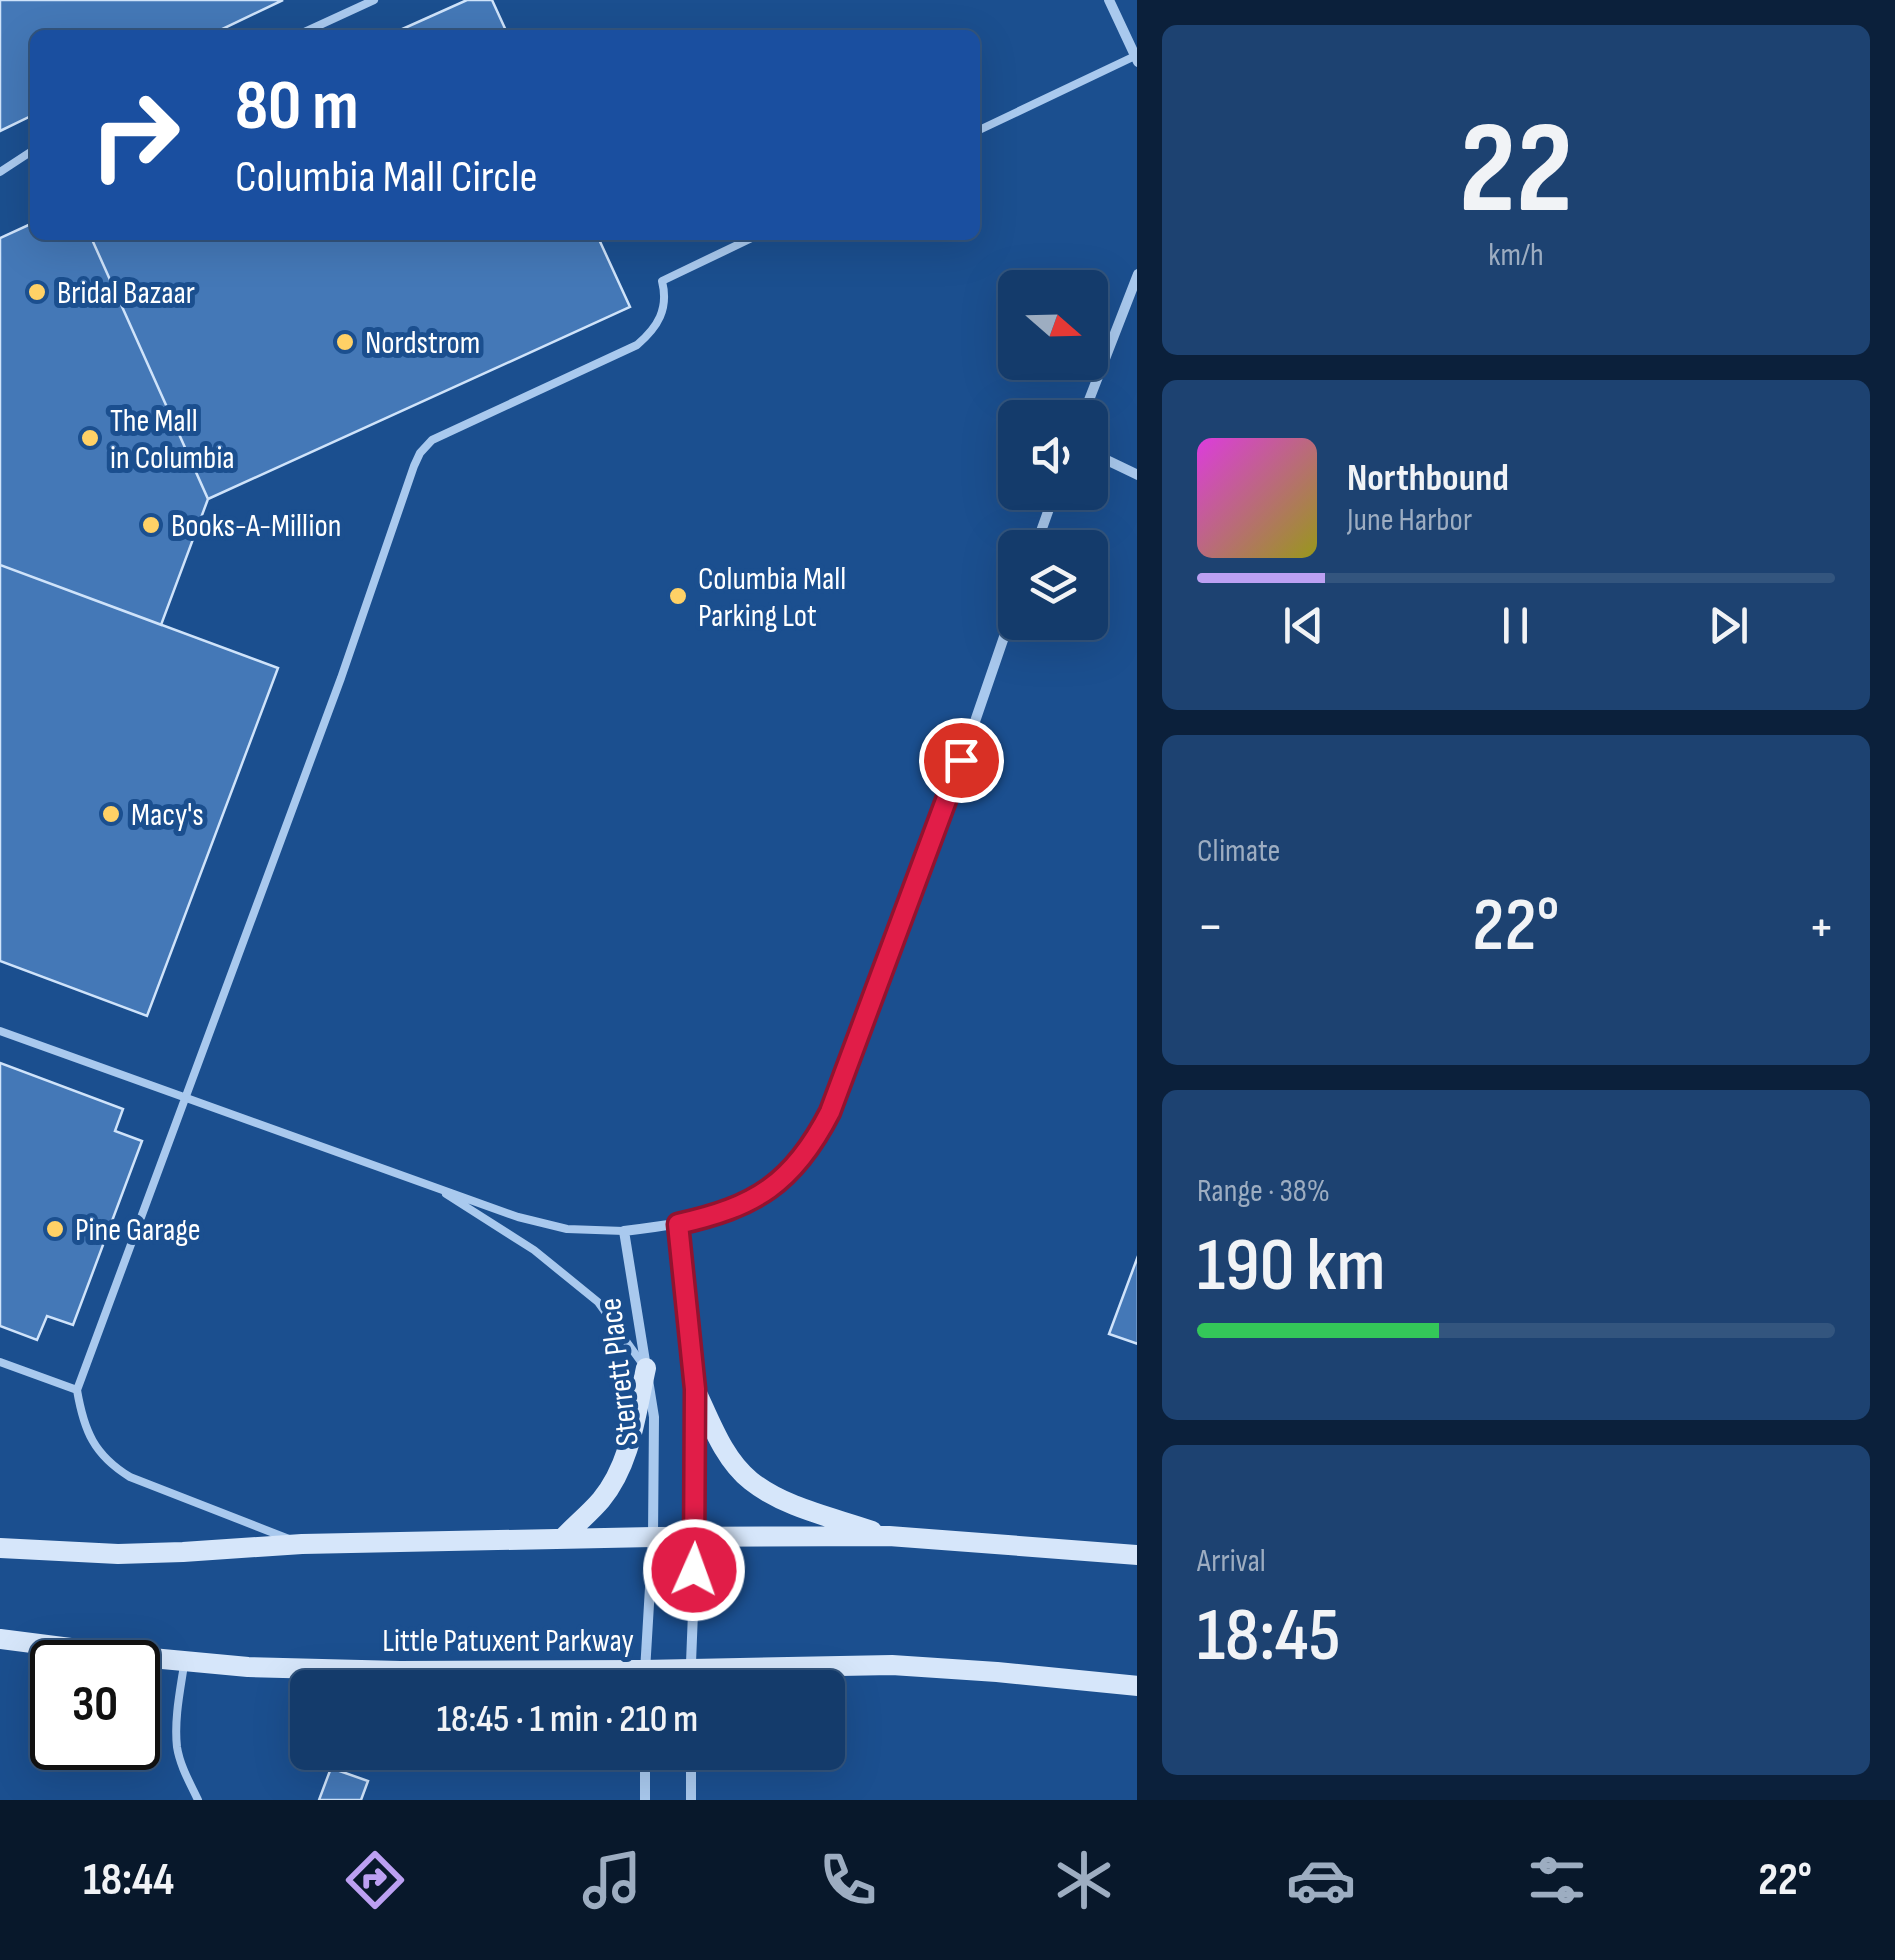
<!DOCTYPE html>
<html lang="en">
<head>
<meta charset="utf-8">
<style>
  :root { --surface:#143b6b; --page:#1d4271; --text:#f1f3f6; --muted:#9dadc1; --line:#33557e; --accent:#bca0f2 }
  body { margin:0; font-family:"Sofia Sans Condensed",sans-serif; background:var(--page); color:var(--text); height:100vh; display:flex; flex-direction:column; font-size:38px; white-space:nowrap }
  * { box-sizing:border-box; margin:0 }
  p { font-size:32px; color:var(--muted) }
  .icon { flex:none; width:55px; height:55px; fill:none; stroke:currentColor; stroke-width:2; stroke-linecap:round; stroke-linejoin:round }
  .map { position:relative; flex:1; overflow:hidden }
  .side { display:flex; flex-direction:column; gap:25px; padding:25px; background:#0b203b; width:758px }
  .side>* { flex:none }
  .guide { position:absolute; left:30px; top:30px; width:950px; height:210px; border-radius:15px; box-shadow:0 10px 40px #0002,0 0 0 2px var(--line); background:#1a4fa0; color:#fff; overflow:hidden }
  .needle { width:65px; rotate:110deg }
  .buttons { position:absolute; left:998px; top:270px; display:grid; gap:20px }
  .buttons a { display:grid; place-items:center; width:110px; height:110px; border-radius:15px; background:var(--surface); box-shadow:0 10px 40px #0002,0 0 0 2px var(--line); font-size:50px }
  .speed { position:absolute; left:30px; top:1640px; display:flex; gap:20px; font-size:50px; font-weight:700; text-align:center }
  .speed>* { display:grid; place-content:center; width:130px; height:130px; border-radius:50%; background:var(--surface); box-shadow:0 10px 40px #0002,0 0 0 2px var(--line); line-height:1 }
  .speed .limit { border:5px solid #111; border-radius:15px; background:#fff; color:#111 }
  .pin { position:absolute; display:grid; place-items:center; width:85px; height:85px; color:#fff; margin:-42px; border:5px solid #fff; border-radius:50%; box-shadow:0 2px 10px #0007 }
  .me { position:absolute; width:110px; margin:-55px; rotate:2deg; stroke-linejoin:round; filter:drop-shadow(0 0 8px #0008) }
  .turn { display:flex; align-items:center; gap:35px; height:210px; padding:0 40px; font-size:45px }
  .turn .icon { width:130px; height:130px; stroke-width:2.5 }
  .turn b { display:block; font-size:70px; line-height:85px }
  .big { font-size:75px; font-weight:600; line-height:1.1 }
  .side .tile { flex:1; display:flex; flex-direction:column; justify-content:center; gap:15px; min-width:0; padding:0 35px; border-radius:15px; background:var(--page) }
  .side .dial { align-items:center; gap:0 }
  .dial b { font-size:130px; line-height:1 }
  .song { display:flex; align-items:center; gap:30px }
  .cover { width:120px; height:120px; border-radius:15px; background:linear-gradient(135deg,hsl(300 70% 55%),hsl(60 70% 35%)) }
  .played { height:10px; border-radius:5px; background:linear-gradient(90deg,var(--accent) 20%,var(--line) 20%) }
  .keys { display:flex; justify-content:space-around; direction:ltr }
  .heat { display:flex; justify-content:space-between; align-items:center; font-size:55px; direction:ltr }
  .charge { height:15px; border-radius:8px; background:linear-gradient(90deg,#34c759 38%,var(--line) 0) }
  .trip { position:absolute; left:290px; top:1670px; width:555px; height:100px; border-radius:15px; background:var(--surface); box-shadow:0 10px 40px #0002,0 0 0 2px var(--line); font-weight:600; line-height:100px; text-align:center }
  .dock { display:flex; height:160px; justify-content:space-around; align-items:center; background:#08182b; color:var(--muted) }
  .dock .icon { width:70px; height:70px }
  .dock .active { color:var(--accent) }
  .dock b { font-size:45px; color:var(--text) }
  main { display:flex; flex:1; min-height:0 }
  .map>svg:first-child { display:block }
  .building { fill:#4478b7; stroke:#cfe3fa; stroke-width:2.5 }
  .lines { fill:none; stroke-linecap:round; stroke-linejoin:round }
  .service { stroke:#a9c9ee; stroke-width:8 }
  .minor { stroke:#a9c9ee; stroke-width:10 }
  .secondary { stroke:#d6e6fa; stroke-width:20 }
  .route-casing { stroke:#92132f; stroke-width:25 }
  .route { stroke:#e11d48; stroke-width:18 }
  .poi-dot { fill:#ffd166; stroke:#1b4f8f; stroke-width:4 }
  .labels { text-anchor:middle; stroke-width:10; stroke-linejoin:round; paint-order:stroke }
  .poi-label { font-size:32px; fill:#fff; stroke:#1b4f8f; text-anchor:start }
  .street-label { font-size:32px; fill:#fff; stroke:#1b4f8f }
</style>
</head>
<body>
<main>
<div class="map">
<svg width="1138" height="1800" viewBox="0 0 1138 1800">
  <rect width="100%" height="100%" fill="#1b4f8f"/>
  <path class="building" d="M 0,0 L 283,0 L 210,35 L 35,35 L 35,114 L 0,131 Z
    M 467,0 L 492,0 L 508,35 L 389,35 Z
    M 35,222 L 35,235 L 90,235 L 208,499 L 161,625 L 0,565 L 0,238 Z
    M 90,235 L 597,235 L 630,307 L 208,499 Z
    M 0,565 L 278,668 L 147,1016 L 0,961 Z
    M 0,1063 L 123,1109 L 115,1131 L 142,1141 L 73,1325 L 47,1316 L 37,1340 L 0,1326 Z
    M 1138,1256 L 1138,1344 L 1109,1334 Z
    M 331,1768 L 368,1781 L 361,1800 L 319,1800 Z"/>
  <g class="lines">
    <path class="service" d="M 298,35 L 374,0
      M 975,132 L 1135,56
      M 0,172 L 35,149
      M 0,1031 L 518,1217 L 567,1229 L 624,1231
      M 446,1194 L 534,1250 L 598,1302 L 644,1366
      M 0,1362 L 77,1390 L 341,678 L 414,466 L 420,453 L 432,440 L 637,345 C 658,327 669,309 662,281 L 758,235
      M 77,1390 C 84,1431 94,1455 130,1477 L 289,1539
      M 184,1665 C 180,1691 174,1720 177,1747 C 180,1766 190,1783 198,1800"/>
    <path class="minor" d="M 1109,0 L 1138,62
      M 1082,418 L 1138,274
      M 1090,452 L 1138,475
      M 1035,548 L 1055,492
      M 678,1224 L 695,1389 L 696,1537 L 690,1688
      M 644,1688 L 653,1537 L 654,1417 L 624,1231 C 698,1222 764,1211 811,1147 C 819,1137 824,1124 830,1112 L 971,733 L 1015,605
      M 645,1752 L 645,1800
      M 691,1752 L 691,1800"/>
    <path class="secondary" d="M 695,1389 C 710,1420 723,1459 751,1481 C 785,1508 832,1517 872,1531
      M 562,1539 C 574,1526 589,1514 601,1500 C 631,1464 636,1413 646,1368
      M 0,1548 L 118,1554 L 183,1552 L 302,1544 L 653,1537 L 889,1536 L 1138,1555
      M 0,1639 L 141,1657 L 248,1667 L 400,1671 L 643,1670 L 892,1665 L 997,1672 L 1138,1686"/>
  </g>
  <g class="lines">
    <defs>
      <path id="route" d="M 694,1570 L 695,1389 L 678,1224 C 755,1207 793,1184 830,1112 L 961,760"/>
    </defs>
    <use href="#route" class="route-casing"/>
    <use href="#route" class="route"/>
  </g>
  <g class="poi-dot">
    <circle cx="37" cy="292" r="10"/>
    <circle cx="345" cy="342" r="10"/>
    <circle cx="90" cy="438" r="10"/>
    <circle cx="151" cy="525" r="10"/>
    <circle cx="678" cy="596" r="10"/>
    <circle cx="111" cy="814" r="10"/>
    <circle cx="55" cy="1229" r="10"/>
  </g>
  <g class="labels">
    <g class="poi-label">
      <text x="57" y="303">Bridal Bazaar</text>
      <text x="365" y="353">Nordstrom</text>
      <text x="110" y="431">The Mall<tspan x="110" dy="37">in Columbia</tspan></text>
      <text x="171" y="536">Books-A-Million</text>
      <text x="698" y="589">Columbia Mall<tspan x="698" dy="37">Parking Lot</tspan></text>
      <text x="131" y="825">Macy's</text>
      <text x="75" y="1240">Pine Garage</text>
    </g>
    <g class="street-label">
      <text transform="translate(618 1372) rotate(-97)" y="11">Sterrett Place</text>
      <text x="508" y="1651">Little Patuxent Parkway</text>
    </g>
  </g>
</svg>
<div class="buttons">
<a><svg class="needle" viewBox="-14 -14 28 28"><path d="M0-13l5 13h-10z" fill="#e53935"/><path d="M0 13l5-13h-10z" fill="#9dadc1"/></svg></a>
<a><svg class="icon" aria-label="sound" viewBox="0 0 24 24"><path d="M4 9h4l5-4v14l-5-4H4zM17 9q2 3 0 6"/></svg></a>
<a><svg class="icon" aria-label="layers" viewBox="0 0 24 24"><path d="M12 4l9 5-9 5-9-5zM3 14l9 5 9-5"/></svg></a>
</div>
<div class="speed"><div class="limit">30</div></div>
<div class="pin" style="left:961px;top:760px;background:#d93025"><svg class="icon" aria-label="arrive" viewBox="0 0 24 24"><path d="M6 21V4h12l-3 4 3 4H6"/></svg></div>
<svg class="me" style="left:694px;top:1570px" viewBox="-20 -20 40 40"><circle r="17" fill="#e11d48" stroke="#fff" stroke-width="3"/><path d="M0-11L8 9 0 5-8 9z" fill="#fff"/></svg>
<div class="trip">18:45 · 1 min · 210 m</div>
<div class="guide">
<div class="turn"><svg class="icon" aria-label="right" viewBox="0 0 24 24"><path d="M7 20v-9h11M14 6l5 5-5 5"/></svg><div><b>80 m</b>Columbia Mall Circle</div></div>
</div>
</div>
<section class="side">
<div class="tile dial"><b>22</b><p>km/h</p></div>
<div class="tile">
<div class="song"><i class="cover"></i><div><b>Northbound</b><p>June Harbor</p></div></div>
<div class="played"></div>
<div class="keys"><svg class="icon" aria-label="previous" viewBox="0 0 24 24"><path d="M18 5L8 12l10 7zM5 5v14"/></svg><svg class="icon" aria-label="pause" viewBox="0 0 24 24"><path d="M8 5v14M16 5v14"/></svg><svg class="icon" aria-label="next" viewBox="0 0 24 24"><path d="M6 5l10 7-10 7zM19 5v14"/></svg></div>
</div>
<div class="tile"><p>Climate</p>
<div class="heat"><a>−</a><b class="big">22°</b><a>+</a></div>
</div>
<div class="tile"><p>Range · 38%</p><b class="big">190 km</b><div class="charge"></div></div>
<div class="tile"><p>Arrival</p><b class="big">18:45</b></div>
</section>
</main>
<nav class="dock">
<b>18:44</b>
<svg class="icon active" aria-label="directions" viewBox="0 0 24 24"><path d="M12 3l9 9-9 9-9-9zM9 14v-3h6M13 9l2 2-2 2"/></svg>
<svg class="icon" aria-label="music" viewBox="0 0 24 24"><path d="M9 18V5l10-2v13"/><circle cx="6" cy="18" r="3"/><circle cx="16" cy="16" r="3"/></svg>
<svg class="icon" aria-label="phone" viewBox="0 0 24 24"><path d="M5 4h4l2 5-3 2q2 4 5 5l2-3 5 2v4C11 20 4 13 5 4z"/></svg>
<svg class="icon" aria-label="climate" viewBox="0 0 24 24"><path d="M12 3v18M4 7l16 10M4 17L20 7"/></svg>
<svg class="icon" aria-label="car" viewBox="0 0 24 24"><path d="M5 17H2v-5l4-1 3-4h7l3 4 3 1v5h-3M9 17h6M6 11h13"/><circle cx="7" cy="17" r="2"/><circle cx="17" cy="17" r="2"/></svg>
<svg class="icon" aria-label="filters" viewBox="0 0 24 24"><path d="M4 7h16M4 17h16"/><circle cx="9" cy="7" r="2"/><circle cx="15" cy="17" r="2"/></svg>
<b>22°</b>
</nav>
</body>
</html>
